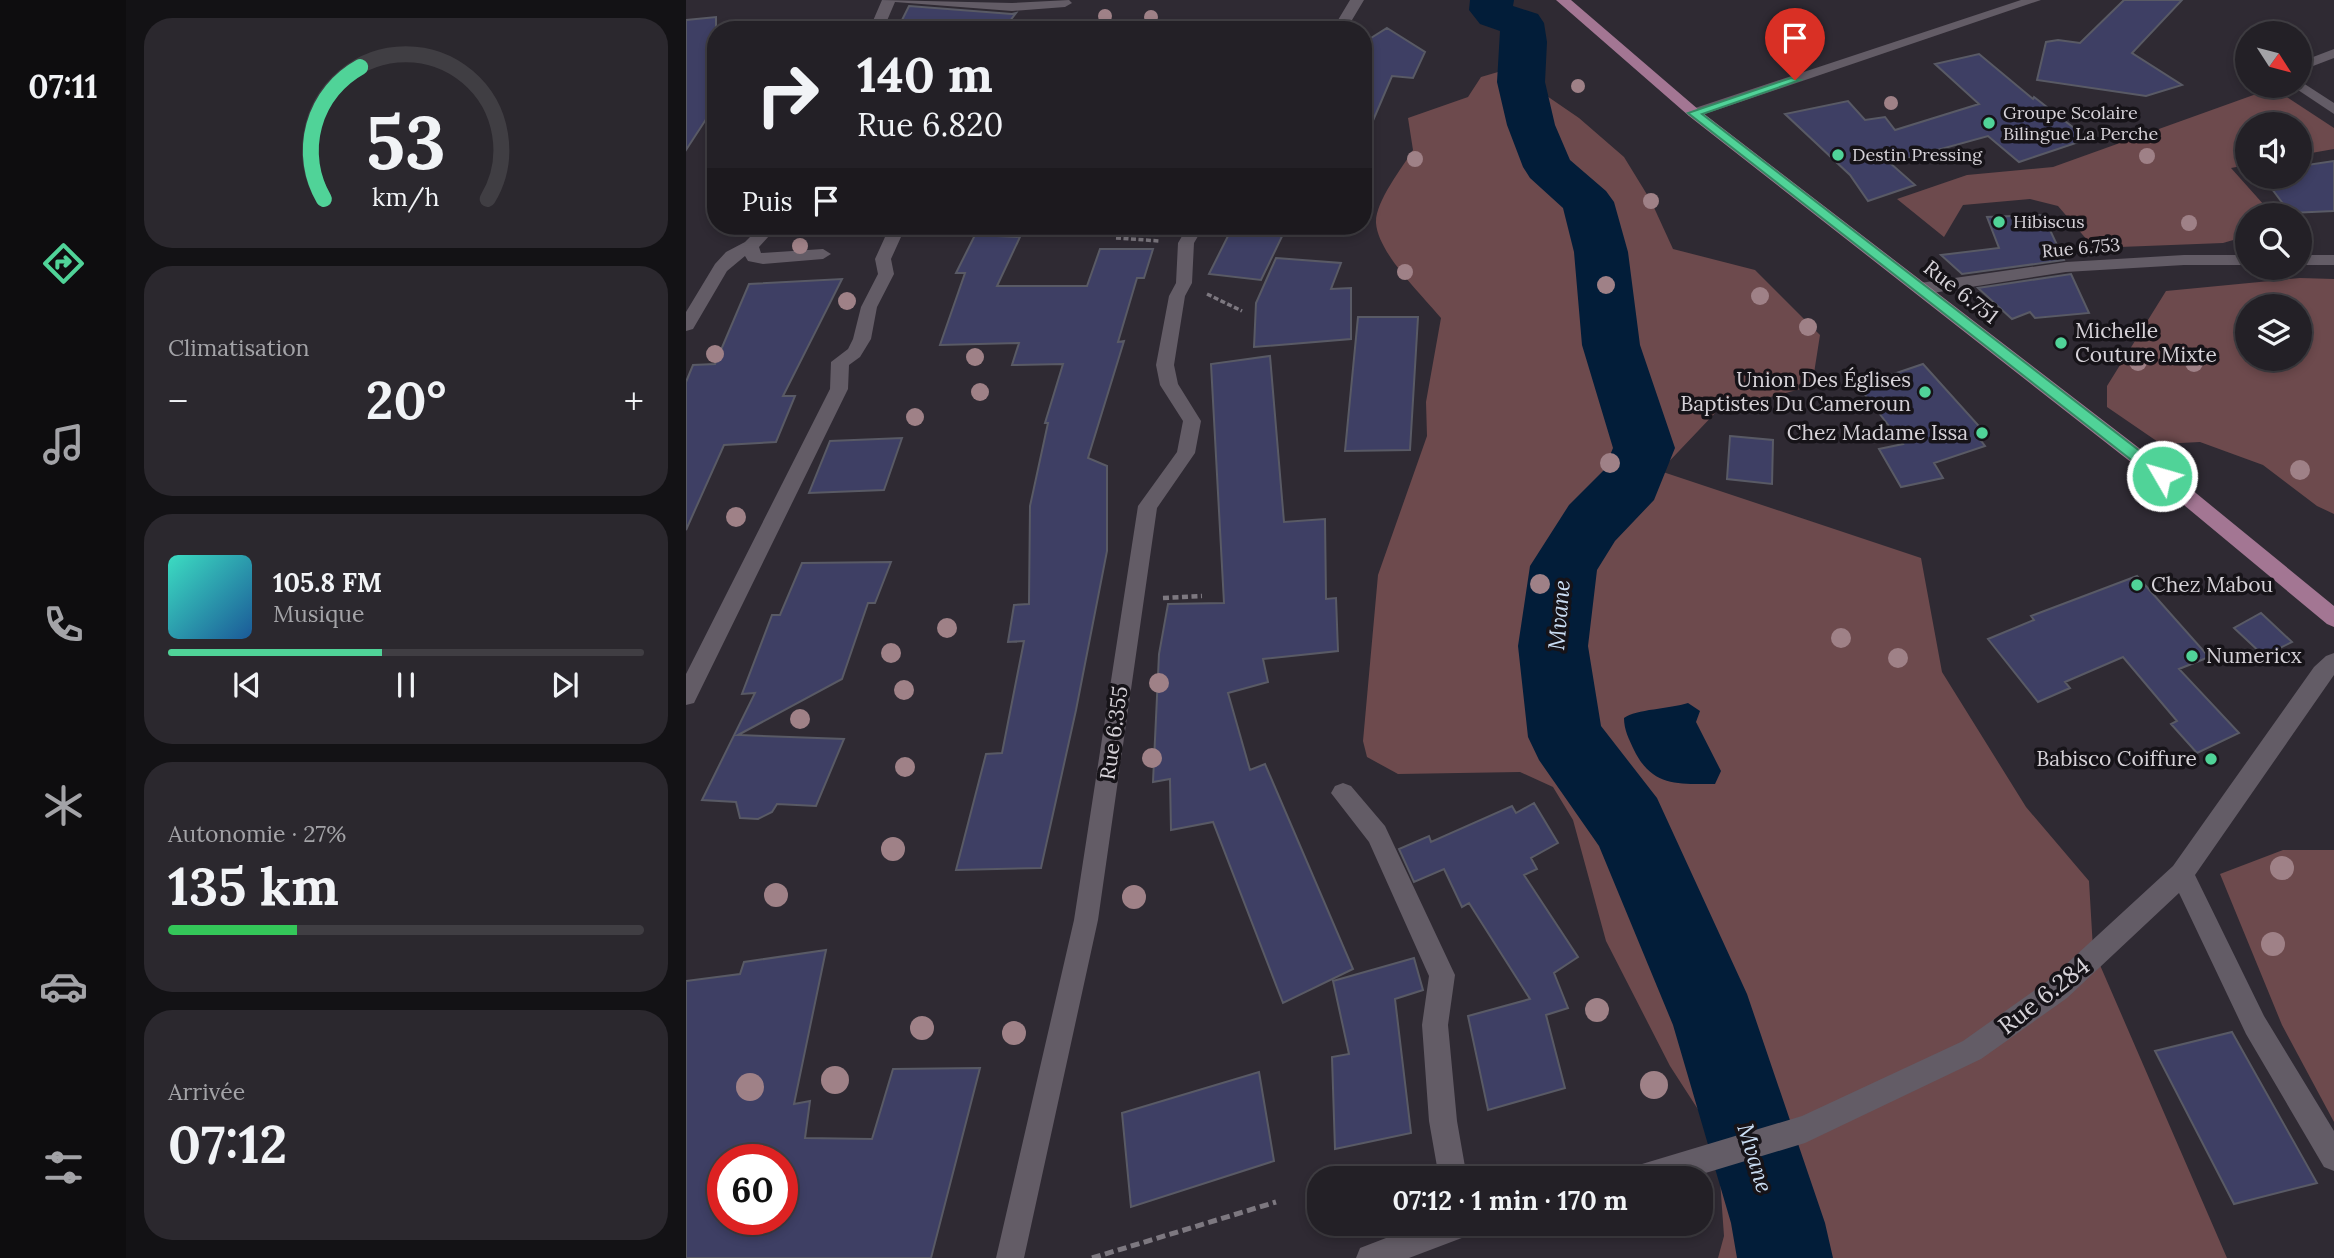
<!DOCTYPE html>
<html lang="fr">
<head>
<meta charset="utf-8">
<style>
  :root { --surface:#232026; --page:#2b282e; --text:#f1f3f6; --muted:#a3a3a7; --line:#403e43; --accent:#50d398 }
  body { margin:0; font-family:Lora,serif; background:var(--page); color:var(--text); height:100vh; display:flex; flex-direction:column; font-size:26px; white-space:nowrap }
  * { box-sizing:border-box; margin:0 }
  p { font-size:23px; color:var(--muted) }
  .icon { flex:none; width:38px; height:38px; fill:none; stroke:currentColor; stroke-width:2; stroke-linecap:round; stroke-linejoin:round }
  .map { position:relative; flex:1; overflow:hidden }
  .panel { display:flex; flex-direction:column; gap:18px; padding:18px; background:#131215; width:560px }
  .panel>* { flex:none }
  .top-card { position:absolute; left:21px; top:21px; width:665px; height:214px; border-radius:28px; box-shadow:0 4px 10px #0003,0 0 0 2px var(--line); background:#232026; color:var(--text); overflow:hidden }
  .needle { width:46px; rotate:126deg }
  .tools { position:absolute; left:1549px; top:21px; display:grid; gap:14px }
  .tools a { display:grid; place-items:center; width:77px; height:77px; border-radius:50%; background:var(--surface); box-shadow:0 4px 10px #0003,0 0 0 2px var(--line); font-size:35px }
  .speed { position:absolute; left:21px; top:1144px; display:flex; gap:14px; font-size:35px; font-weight:700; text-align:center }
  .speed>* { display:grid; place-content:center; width:91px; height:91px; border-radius:50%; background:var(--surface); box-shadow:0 4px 10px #0003,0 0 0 2px var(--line); line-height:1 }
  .speed .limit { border:10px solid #d22; background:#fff; color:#111 }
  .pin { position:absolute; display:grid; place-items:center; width:60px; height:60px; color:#fff; margin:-72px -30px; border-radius:50% 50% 50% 0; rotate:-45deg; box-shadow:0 0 7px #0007 }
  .pin .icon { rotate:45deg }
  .me { position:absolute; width:77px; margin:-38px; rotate:308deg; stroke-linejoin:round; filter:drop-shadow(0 0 5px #0008) }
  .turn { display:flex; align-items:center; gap:24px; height:147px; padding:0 35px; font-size:32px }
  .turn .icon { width:91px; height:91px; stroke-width:2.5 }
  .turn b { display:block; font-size:49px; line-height:60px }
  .then { display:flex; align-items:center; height:66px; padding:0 35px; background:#0003; gap:14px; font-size:26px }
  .big { font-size:52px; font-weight:700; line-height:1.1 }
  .panel .card { flex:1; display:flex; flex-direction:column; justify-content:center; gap:10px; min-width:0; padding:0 24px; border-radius:28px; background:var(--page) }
  .panel .dial { align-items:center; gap:0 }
  .dial svg { height:182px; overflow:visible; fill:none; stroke:var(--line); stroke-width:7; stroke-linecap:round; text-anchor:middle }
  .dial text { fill:var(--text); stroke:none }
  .song { display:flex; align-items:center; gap:21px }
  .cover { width:84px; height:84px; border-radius:10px; background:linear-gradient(135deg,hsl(170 70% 55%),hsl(210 70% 35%)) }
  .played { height:7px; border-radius:4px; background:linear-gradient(90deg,var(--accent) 45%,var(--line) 45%) }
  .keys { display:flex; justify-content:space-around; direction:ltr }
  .heat { display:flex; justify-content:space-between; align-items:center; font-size:38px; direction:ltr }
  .charge { height:10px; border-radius:5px; background:linear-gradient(90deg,#34c759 27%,var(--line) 0) }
  .trip { position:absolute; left:621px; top:1166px; width:406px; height:70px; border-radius:28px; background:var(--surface); box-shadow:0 4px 10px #0003,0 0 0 2px var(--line); font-weight:700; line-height:70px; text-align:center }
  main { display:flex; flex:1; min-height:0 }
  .tabs { display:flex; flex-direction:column; width:126px; justify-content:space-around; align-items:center; background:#0e0d0f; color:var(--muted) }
  .tabs .icon { width:49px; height:49px }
  .tabs .active { color:var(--accent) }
  .tabs b { font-size:32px; color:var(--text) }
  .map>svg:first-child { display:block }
  .green { fill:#6d4a4d; fill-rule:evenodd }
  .water { fill:#021d39 }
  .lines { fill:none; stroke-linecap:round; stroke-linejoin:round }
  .river { fill:#021d39; fill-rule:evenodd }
  .building { fill:#3e3f64; stroke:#595a65; stroke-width:2; fill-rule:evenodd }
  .path-far2 { stroke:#7d7880; stroke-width:3.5; stroke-dasharray:5 2.5; stroke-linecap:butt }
  .path-far1 { stroke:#7d7880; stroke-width:4.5; stroke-dasharray:6 3.5; stroke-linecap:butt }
  .path { stroke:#7d7880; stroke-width:5; stroke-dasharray:9 4.5; stroke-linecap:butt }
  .minor { fill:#635c66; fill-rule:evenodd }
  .major { fill:#a37693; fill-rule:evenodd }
  .tree { fill:#9f8187 }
  .route { fill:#50d398; stroke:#348963; stroke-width:2 }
  .poi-dot { fill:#50d398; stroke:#161318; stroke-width:2.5 }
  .labels { text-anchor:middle; stroke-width:7; stroke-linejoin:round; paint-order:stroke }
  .far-poi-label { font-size:18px; fill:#d6d2d8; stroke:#161318; text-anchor:start }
  .far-street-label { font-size:18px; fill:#d6d2d8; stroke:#161318 }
  .street-label { font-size:21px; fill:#d6d2d8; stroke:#161318 }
  .poi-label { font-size:21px; fill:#d6d2d8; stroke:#161318; text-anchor:start }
  .water-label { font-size:23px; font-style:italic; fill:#caddf3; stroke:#161318 }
  .near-street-label { font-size:24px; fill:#d6d2d8; stroke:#161318 }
</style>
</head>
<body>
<main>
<nav class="tabs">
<b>07:11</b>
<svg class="icon active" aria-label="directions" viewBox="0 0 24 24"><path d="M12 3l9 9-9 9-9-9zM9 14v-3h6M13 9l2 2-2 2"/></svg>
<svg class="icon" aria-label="music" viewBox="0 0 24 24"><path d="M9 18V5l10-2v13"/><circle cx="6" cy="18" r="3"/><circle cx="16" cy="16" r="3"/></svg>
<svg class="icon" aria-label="phone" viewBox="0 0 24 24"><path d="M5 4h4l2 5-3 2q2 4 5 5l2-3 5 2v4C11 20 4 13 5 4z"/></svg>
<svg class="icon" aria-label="climate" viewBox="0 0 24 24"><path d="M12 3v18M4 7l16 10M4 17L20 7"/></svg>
<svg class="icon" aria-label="car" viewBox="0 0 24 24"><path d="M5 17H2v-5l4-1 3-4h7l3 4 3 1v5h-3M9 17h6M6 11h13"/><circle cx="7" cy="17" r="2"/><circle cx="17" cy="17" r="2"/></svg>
<svg class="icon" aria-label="filters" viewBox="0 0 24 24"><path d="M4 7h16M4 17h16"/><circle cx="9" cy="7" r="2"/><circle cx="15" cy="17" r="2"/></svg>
</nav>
<section class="panel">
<div class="card dial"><svg viewBox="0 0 100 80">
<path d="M14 69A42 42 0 1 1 86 69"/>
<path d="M14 69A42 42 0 0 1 30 11" stroke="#50d398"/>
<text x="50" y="56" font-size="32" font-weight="700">53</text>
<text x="50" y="72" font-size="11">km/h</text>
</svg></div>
<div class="card"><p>Climatisation</p>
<div class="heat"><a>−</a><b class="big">20°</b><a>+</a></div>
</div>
<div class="card">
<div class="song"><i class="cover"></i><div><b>105.8 FM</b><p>Musique</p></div></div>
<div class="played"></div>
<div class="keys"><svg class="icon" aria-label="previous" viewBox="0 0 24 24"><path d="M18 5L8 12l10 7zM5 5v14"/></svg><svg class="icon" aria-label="pause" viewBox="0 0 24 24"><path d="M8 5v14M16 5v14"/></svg><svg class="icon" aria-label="next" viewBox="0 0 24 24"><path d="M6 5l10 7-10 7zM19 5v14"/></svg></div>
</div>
<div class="card"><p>Autonomie · 27%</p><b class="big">135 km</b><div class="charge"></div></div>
<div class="card"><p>Arrivée</p><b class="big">07:12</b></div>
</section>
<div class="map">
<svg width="1648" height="1258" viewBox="0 0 1648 1258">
  <rect width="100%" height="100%" fill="#2f2a33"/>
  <path class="green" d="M 849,61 L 847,77 L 858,94 L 893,118 L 938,157 L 965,201 L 987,249 L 1069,270 L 1134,335 L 1126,386 L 1031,411 L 974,471 L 1235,558 L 1256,672 L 1340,807 L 1403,881 L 1407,949 L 1541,1258 L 1032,1258 L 1038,1236 L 1034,1180 L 1024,1128 L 984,1066 L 920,941 L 887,820 L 867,787 L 834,772 L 712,774 L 681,757 L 677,741 L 692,575 L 741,436 L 740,402 L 755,318 C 736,295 692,253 690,223 C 689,202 716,168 727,150 L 722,118 L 782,97 L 795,77 Z
    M 1587,88 L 1648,128 L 1648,149 L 1614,155 L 1614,124 L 1561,124 L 1561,165 L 1545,168 L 1587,215 L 1561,215 L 1561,236 L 1537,243 L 1408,248 L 1372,206 L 1344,199 L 1277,205 L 1258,237 L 1211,199 L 1281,175 L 1367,167 Z
    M 1614,278 L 1648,279 L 1648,514 L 1631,506 L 1577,465 L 1514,442 L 1475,444 L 1421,407 L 1421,386 L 1480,291 ZM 1561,306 L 1614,306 L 1614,359 L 1561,359 Z
    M 1597,850 L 1648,850 L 1648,1122 L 1596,1025 L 1534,874 Z"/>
  <path class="water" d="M 1002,703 L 1014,711 L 1010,722 L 1035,771 L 1029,784 C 992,784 966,787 948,750 C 943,739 938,730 938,718 C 950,709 984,709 1002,703 Z"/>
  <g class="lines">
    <path class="river" d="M 784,0 L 828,0 L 827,6 L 852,14 L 858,23 L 861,42 L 859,82 L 869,125 L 884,160 L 920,191 L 928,202 L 942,252 L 954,345 L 989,448 L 968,500 L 929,541 L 911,570 L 902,646 L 915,726 L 971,798 L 1061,994 L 1139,1223 L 1147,1258 L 1051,1258 L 1045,1223 L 987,1025 L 913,846 L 853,760 L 842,737 L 832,646 L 844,566 L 883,505 L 918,470 L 927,448 L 896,345 L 888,252 L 877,208 L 844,178 L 837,167 L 821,125 L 811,82 L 814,31 L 794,24 L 783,10 Z"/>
  </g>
  <path class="building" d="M 1438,0 L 1496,0 L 1446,53 L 1496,85 L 1460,96 L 1351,80 L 1360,42 L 1372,40 L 1394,43 Z
    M 223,6 L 326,14 L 330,13 L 317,30 L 211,30 Z
    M 30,17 L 30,104 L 0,150 L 0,20 Z
    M 701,28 L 739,52 L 727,78 L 706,76 L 677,144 L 677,43 Z
    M 1293,54 L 1347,99 L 1348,97 L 1402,139 L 1333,162 L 1302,136 L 1204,163 L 1229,185 L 1182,201 L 1164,175 L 1099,114 L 1162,101 L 1179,120 L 1199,117 L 1209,130 L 1293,104 L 1249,64 Z
    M 1648,161 L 1648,211 L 1604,213 L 1577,177 L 1614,177 L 1614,166 Z
    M 1357,215 L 1378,260 L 1276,274 L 1255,255 L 1313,248 L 1301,217 Z
    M 547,226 L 601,226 L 575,280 L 523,274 Z
    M 289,235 L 334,237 L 311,286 L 401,286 L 414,249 L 467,249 L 458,278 L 451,278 L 432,342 L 438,341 L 402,458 L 421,466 L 421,551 L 390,710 L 355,868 L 270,870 L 300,754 L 316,753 L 338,641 L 322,642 L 328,605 L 343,604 L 344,506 L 362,423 L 359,423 L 377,364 L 326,365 L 333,343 L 254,345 L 279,273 L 270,273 Z
    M 590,258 L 655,263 L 645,289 L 665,288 L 665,339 L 568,347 L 570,303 Z
    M 1385,274 L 1403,313 L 1349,318 L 1344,312 L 1326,319 L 1292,288 Z
    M 156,279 L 97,396 L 109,396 L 90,442 L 38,445 L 0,530 L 0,382 L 7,365 L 29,364 L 63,284 Z
    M 672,317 L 732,317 L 724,450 L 659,451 Z
    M 584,356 L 598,522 L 639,519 L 640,599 L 650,598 L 652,651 L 577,659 L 582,682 L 542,693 L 564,770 L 579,764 L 667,969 L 597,1003 L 527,822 L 485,830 L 484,779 L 467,782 L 473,654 L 482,604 L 538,603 L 525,364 Z
    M 1237,364 L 1301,435 L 1293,438 L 1299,446 L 1248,463 L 1257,478 L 1215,487 L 1193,449 L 1217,444 L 1172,386 Z
    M 1044,436 L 1087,440 L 1086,484 L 1041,479 Z
    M 216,438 L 198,490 L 123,493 L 144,441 Z
    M 205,562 L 189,603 L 182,603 L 156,679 L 52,735 L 158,739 L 130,806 L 91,804 L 86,812 L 72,819 L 54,818 L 50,802 L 16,800 L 69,693 L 56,694 L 86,615 L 94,615 L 116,563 Z
    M 1451,576 L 1523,657 L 1493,669 L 1553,733 L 1511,753 L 1485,724 L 1491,721 L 1437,657 L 1379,682 L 1384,688 L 1352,702 L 1302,639 L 1348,620 L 1345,616 Z
    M 1575,613 L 1606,642 L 1578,656 L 1548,628 Z
    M 848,803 L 872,843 L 845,858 L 851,869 L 838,875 L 892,957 L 868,973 L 882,1008 L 860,1015 L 879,1088 L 802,1110 L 782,1016 L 844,999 L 783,903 L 776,907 L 758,869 L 728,882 L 713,849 L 743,836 L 745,842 L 826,806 L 830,813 Z
    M 140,950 L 108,1104 L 124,1101 L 119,1138 L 186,1139 L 207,1069 L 294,1068 L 245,1258 L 0,1258 L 0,981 L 54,974 L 58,962 ZM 37,1160 L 96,1160 L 96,1220 L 37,1220 Z
    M 728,958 L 737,990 L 709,999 L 725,1133 L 649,1149 L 646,1057 L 663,1054 L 647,981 Z
    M 1546,1032 L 1631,1183 L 1548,1204 L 1469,1051 Z
    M 573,1072 L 588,1161 L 445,1207 L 436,1113 Z"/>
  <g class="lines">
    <path class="path-far2" d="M 430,238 L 474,241
      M 521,294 L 556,311"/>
    <path class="path-far1" d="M 477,598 L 516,596"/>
    <path class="path" d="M 406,1258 L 590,1202"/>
    <path class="minor" d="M 196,0 L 326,3 L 383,0 L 386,3 L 379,7 L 326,11 L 209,2 L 197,30 L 183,30 Z
      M 664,0 L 678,0 L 660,30 L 646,30 Z
      M 1335,0 L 1355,0 L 1013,116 L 1003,116 L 1001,113 L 1003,110 Z
      M 1648,49 L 1648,58 L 1614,71 L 1614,62 Z
      M 1614,81 L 1648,103 L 1648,114 L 1609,88 L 1607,86 L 1614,86 Z
      M 75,226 L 92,226 L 73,247 L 75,253 L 137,249 L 145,254 L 137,259 L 77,264 L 62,261 L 59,256 L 41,271 L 7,329 L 0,331 L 0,312 L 29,264 L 40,252 L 59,242 Z
      M 204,226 L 220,226 L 205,259 L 208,274 L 191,307 L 185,339 L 174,357 L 163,365 L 162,389 L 8,703 L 0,705 L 0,674 L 144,389 L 145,362 L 162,349 L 167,339 L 175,307 L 192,274 L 189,259 Z
      M 502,226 L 518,226 L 508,243 L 506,283 L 499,296 L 488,365 L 492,384 L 515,421 L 509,453 L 471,508 L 412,920 L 338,1258 L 310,1258 L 388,920 L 452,506 L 491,452 L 497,421 L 474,385 L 470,365 L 483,296 L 490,283 L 492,243 Z
      M 1498,255 L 1561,255 L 1561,265 L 1498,265 L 1380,272 L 1234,295 L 1226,289 L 1234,283 L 1380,262 Z
      M 1614,255 L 1648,255 L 1648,265 L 1614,265 Z
      M 1648,653 L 1648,675 L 1509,875 L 1578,1016 L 1648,1131 L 1648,1171 L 1638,1167 L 1560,1034 L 1493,893 L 1381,998 L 1295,1059 L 1119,1143 L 1003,1178 L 942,1178 L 946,1168 L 956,1164 L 1116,1116 L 1277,1041 L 1363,980 L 1487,866 L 1628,667 L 1640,656 Z
      M 657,783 L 665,786 L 699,826 L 769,975 L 762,1025 L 771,1121 L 781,1178 L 753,1178 L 743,1121 L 736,1025 L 743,976 L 683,842 L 645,793 L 649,786 Z
      M 739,1223 L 793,1223 L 789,1233 L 723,1258 L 670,1258 L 674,1248 Z"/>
    <path class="major" d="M 870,0 L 885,0 L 1013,110 L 1483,471 L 1648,606 L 1648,627 L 1641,624 L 1469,481 L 1003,116 Z"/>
  </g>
  <g class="tree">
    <circle cx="419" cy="16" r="7"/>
    <circle cx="465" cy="17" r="7"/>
    <circle cx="892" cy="86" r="7"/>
    <circle cx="1205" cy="103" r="7"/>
    <circle cx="1461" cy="156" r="8"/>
    <circle cx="729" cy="159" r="8"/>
    <circle cx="965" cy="201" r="8"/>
    <circle cx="1503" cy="223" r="8"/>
    <circle cx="114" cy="246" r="8"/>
    <circle cx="719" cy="272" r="8"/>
    <circle cx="920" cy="285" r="9"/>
    <circle cx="1074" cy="296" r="9"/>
    <circle cx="161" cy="301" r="9"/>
    <circle cx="1122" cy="327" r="9"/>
    <circle cx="29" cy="354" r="9"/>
    <circle cx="289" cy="357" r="9"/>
    <circle cx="1452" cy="362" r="9"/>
    <circle cx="1508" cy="363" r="9"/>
    <circle cx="294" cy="392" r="9"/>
    <circle cx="229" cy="417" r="9"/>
    <circle cx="924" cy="463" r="10"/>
    <circle cx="1614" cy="470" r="10"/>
    <circle cx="50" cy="517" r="10"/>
    <circle cx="854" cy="584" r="10"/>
    <circle cx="261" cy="628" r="10"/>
    <circle cx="1155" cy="638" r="10"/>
    <circle cx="205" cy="653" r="10"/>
    <circle cx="1212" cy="658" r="10"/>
    <circle cx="473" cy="683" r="10"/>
    <circle cx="218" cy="690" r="10"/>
    <circle cx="114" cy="719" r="10"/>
    <circle cx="466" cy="758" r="10"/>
    <circle cx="219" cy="767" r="10"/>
    <circle cx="207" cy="849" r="12"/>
    <circle cx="1596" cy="868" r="12"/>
    <circle cx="90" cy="895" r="12"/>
    <circle cx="448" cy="897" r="12"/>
    <circle cx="1587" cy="944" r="12"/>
    <circle cx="911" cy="1010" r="12"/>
    <circle cx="236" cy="1028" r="12"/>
    <circle cx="328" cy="1033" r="12"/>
    <circle cx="149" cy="1080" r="14"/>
    <circle cx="968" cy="1085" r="14"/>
    <circle cx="64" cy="1087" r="14"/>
  </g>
  <path class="route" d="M 1105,78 L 1114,80 L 1016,114 L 1481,472 L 1483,476 L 1481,480 L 1471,480 L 1002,113 Z"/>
  <g class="poi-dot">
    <circle cx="1303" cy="123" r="7"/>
    <circle cx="1152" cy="155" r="7"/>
    <circle cx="1313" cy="222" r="7"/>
    <circle cx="1375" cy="343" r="7"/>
    <circle cx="1239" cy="392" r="7"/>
    <circle cx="1296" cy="433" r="7"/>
    <circle cx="1451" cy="585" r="7"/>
    <circle cx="1506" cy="656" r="7"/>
    <circle cx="1525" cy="759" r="7"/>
  </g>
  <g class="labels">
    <g class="far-poi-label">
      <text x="1317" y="119">Groupe Scolaire<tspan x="1317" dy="21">Bilingue La Perche</tspan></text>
      <text x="1166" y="161">Destin Pressing</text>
      <text x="1327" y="228">Hibiscus</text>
    </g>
    <g class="far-street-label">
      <text transform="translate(1395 248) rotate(-5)" y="6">Rue 6.753</text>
    </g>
    <g class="street-label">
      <text transform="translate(1275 292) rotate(38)" y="7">Rue 6.751</text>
      <text transform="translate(428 733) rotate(-82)" y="7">Rue 6.355</text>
    </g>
    <g class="poi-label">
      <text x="1389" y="338">Michelle<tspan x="1389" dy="24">Couture Mixte</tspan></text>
      <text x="1225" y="387" text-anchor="end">Union Des Églises<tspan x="1225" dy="24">Baptistes Du Cameroun</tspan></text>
      <text x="1282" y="440" text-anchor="end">Chez Madame Issa</text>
      <text x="1465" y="592">Chez Mabou</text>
      <text x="1520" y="663">Numericx</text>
      <text x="1511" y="766" text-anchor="end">Babisco Coiffure</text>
    </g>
    <g class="water-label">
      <text transform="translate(873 615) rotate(-85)" y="8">Mvane</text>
      <text transform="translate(1069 1158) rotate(73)" y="8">Mvane</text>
    </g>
    <g class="near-street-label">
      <text transform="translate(1358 996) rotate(-38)" y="8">Rue 6.284</text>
    </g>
  </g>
</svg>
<div class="tools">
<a><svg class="needle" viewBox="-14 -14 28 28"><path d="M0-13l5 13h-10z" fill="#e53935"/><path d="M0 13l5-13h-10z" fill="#a3a3a7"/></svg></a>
<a><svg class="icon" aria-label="sound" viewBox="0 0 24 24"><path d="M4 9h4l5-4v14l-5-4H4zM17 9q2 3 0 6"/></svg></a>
<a><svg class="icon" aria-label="search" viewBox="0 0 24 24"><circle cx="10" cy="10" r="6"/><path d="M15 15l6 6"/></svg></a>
<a><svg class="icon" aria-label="layers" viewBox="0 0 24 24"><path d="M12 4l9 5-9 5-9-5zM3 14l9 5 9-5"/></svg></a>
</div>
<div class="speed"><div class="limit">60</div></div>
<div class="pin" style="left:1109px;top:80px;background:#d93025"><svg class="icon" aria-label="arrive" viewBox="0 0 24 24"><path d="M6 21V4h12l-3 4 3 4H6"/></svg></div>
<svg class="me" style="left:1476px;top:476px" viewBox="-20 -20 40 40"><circle r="17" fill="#50d398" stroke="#fff" stroke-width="3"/><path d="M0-11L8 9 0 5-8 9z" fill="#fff"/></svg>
<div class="trip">07:12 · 1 min · 170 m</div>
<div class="top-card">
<div class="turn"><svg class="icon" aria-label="right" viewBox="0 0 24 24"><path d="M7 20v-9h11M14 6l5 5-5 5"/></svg><div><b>140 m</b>Rue 6.820</div></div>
<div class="then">Puis<svg class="icon" aria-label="arrive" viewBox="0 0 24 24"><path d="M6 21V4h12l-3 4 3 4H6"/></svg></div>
</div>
</div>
</main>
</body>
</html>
